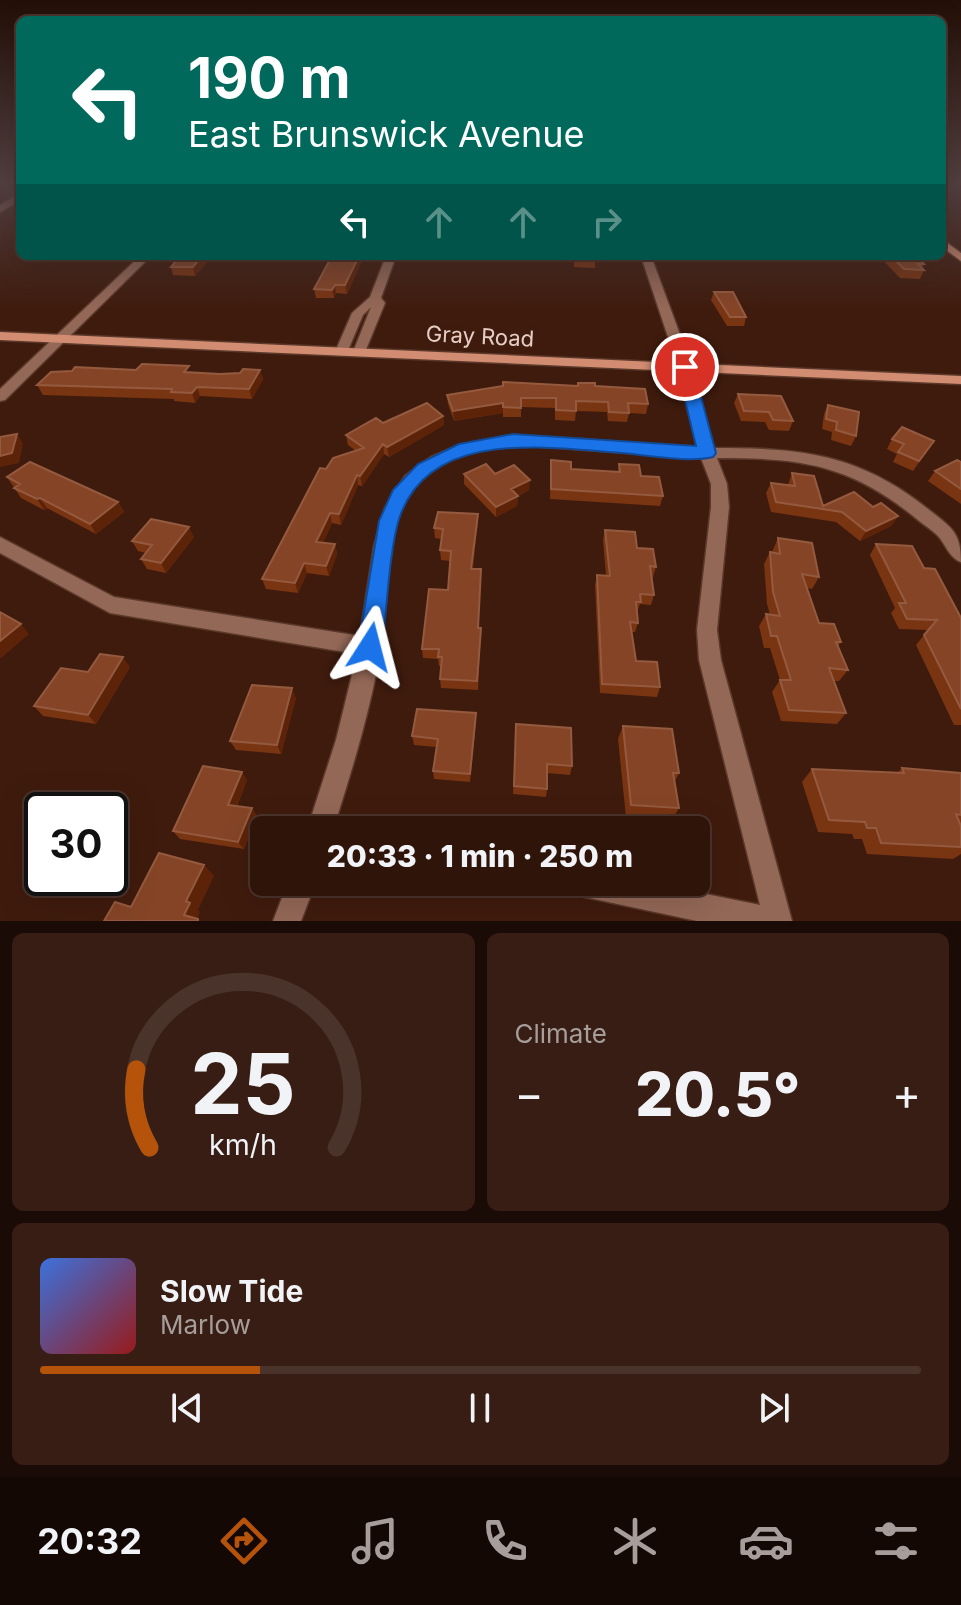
<!DOCTYPE html>
<html lang="en">
<head>
<meta charset="utf-8">
<style>
  :root { --surface:#2f140a; --page:#371d13; --text:#f1f3f6; --muted:#a79e9c; --line:#4a332b; --accent:#b45309 }
  body { margin:0; font-family:Inter,sans-serif; background:var(--page); color:var(--text); height:100vh; display:flex; flex-direction:column; font-size:30px; white-space:nowrap }
  * { box-sizing:border-box; margin:0 }
  p { font-size:26px; color:var(--muted) }
  .icon { flex:none; width:44px; height:44px; fill:none; stroke:currentColor; stroke-width:2; stroke-linecap:round; stroke-linejoin:round }
  .map { position:relative; height:921px; overflow:hidden }
  .drawer { display:flex; flex-direction:column; gap:12px; padding:12px; background:#1a0b06; flex:1 }
  .drawer>* { flex:none }
  .banner { position:absolute; left:16px; top:16px; width:930px; height:244px; border-radius:12px; box-shadow:0 8px 32px #0002,0 0 0 2px var(--line); background:#00695c; color:#fff; overflow:hidden }
  .speed { position:absolute; left:24px; top:792px; display:flex; gap:16px; font-size:40px; font-weight:700; text-align:center }
  .speed>* { display:grid; place-content:center; width:104px; height:104px; border-radius:50%; background:var(--surface); box-shadow:0 8px 32px #0002,0 0 0 2px var(--line); line-height:1 }
  .speed .limit { border:4px solid #111; border-radius:12px; background:#fff; color:#111 }
  .pin { position:absolute; display:grid; place-items:center; width:68px; height:68px; color:#fff; margin:-34px; border:4px solid #fff; border-radius:50%; box-shadow:0 2px 8px #0007 }
  .me { position:absolute; width:88px; margin:-44px; rotate:9deg; stroke-linejoin:round; filter:drop-shadow(0 0 6px #0008) }
  .turn { display:flex; align-items:center; gap:28px; height:168px; padding:0 40px; font-size:36px }
  .turn .icon { width:104px; height:104px; stroke-width:2.5 }
  .turn b { display:block; font-size:56px; line-height:68px }
  .lanes { display:flex; align-items:center; height:76px; padding:0 40px; background:#0003; justify-content:center; gap:40px; direction:ltr }
  .lanes .off { opacity:.35 }
  .big { font-size:60px; font-weight:800; line-height:1.1 }
  .drawer .widget { flex:1; display:flex; flex-direction:column; justify-content:center; gap:12px; min-width:0; padding:0 28px; border-radius:12px; background:var(--page) }
  .drawer .dial { align-items:center; gap:0 }
  .dial svg { height:208px; overflow:visible; fill:none; stroke:var(--line); stroke-width:7; stroke-linecap:round; text-anchor:middle }
  .dial text { fill:var(--text); stroke:none }
  .song { display:flex; align-items:center; gap:24px }
  .cover { width:96px; height:96px; border-radius:12px; background:linear-gradient(135deg,hsl(220 70% 55%),hsl(0 70% 35%)) }
  .played { height:8px; border-radius:4px; background:linear-gradient(90deg,var(--accent) 25%,var(--line) 25%) }
  .keys { display:flex; justify-content:space-around; direction:ltr }
  .heat { display:flex; justify-content:space-between; align-items:center; font-size:44px; direction:ltr }
  .drawer .tiles { flex:1; display:grid; gap:12px; grid-template-columns:1fr 1fr }
  .widget:last-child { grid-column:span 2 }
  .trip { position:absolute; left:250px; top:816px; width:460px; height:80px; border-radius:12px; background:var(--surface); box-shadow:0 8px 32px #0002,0 0 0 2px var(--line); font-weight:800; line-height:80px; text-align:center }
  .tabs { display:flex; height:128px; justify-content:space-around; align-items:center; background:#130804; color:var(--muted) }
  .tabs .icon { width:56px; height:56px }
  .tabs .active { color:var(--accent) }
  .tabs b { font-size:36px; color:var(--text) }
  .map>svg:first-child { display:block }
  .lines { fill:none; stroke-linecap:round; stroke-linejoin:round }
  .street-casing { stroke:#5a382a; stroke-width:3 }
  .secondary-casing { stroke:#5a382a; stroke-width:3 }
  .street { fill:#946857; fill-rule:evenodd }
  .secondary { fill:#d28c71; fill-rule:evenodd }
  .wall { fill:#793412 }
  .shaded-wall { fill:#5d2308 }
  .building { fill:#854426; stroke:#945a3f; stroke-width:2 }
  .route { fill:#1a73e8; stroke:#114b97; stroke-width:2 }
  .labels { text-anchor:middle; stroke-width:8; stroke-linejoin:round; paint-order:stroke }
  .street-label { font-size:22px; fill:#e6cec5; stroke:#3f1b0d }
</style>
</head>
<body>
<div class="map">
<svg width="961" height="921" viewBox="0 0 961 921">
  <rect width="100%" height="100%" fill="#3f1b0d"/>
  <g class="lines">
    <defs>
      <path id="street" d="M 20,194 L 20,201 L 0,212 L 0,205 Z
        M 140,256 L 151,256 L 5,400 L 0,401 L 0,389 Z
        M 386,256 L 396,256 L 381,298 L 385,303 L 365,352 L 359,356 L 353,352 L 371,307 L 363,315 L 346,355 L 336,355 L 335,352 L 352,313 L 370,297 Z
        M 641,256 L 651,256 L 692,367 L 713,448 C 800,448 858,453 928,509 C 951,527 961,532 961,562 C 949,558 946,544 937,535 C 932,530 924,525 918,520 C 850,464 802,458 717,458 L 727,484 L 729,507 L 717,630 L 721,660 L 792,921 L 697,921 L 580,896 L 570,892 L 566,882 L 647,882 L 760,905 L 699,660 L 697,630 L 711,507 L 711,484 L 701,458 C 658,455 616,452 573,449 C 542,447 512,443 482,449 C 453,456 422,472 407,498 C 382,540 388,600 381,647 C 371,709 352,770 333,830 L 307,830 L 336,740 L 357,654 L 110,613 L 0,553 L 0,537 L 114,597 L 360,636 L 374,546 L 385,508 L 405,476 L 431,457 L 460,445 L 513,435 L 698,447 L 678,367 Z
        M 288,882 L 316,882 L 301,921 L 273,921 Z"/>
      <path id="secondary" d="M 942,239 L 961,253 L 961,261 L 942,247 Z
        M 0,332 L 961,376 L 961,384 L 0,340 Z"/>
    </defs>
    <use href="#street" class="street-casing"/>
    <use href="#secondary" class="secondary-casing"/>
    <use href="#street" class="street"/>
    <use href="#secondary" class="secondary"/>
  </g>
  <path class="wall" d="M 942,181 L 961,181 L 961,182 L 942,182 Z
    M 180,256 L 212,256 L 195,276 L 173,275 L 171,267 Z
    M 364,256 L 347,294 L 336,293 L 334,298 L 316,298 L 314,289 Z
    M 574,256 L 595,256 L 595,268 L 574,267 Z
    M 700,256 L 724,256 L 722,261 L 702,261 Z
    M 879,256 L 917,256 L 924,264 L 922,268 L 924,270 L 920,279 L 900,278 Z
    M 714,292 L 746,317 L 744,326 L 727,326 L 711,300 Z
    M 260,370 L 263,379 L 252,399 L 200,396 L 195,403 L 174,401 L 174,399 L 43,395 L 37,385 L 72,371 L 220,374 L 240,373 Z
    M 578,383 L 648,404 L 646,414 L 629,413 L 627,422 L 608,421 L 607,412 L 576,411 L 575,421 L 555,420 L 555,408 L 521,407 L 521,417 L 503,417 L 503,413 L 454,421 L 448,404 L 447,395 L 578,386 Z
    M 738,394 L 793,421 L 789,431 L 769,430 L 765,422 L 741,421 L 734,403 Z
    M 828,405 L 856,436 L 851,446 L 831,440 L 832,432 L 822,429 L 824,414 Z
    M 443,416 L 444,425 L 389,457 L 384,454 L 362,486 L 358,485 L 341,525 L 332,523 L 323,543 L 335,544 L 337,554 L 329,576 L 307,573 L 298,593 L 266,589 L 262,579 L 326,469 L 356,451 L 348,445 L 346,435 L 383,423 Z
    M 892,439 L 934,441 L 913,471 L 893,462 L 897,454 L 887,449 Z
    M 551,460 L 571,469 L 618,472 L 619,464 L 641,476 L 663,496 L 660,506 L 550,499 Z
    M 961,462 L 961,504 L 928,481 L 935,471 Z
    M 792,473 L 823,506 L 873,507 L 898,516 L 891,526 L 860,541 L 836,522 L 771,512 L 766,493 L 771,483 L 788,485 Z
    M 464,474 L 495,474 L 529,490 L 518,496 L 517,506 L 496,517 L 464,484 Z
    M 7,477 L 118,502 L 124,512 L 96,534 L 47,508 L 44,510 L 21,498 Z
    M 478,514 L 473,569 L 479,628 L 481,628 L 478,690 L 441,688 L 440,679 L 441,666 L 439,666 L 438,659 L 423,658 L 422,649 L 448,590 L 450,561 L 441,560 L 440,550 L 442,539 L 435,538 L 434,528 Z
    M 605,530 L 637,548 L 656,567 L 653,577 L 651,577 L 654,595 L 651,605 L 640,604 L 637,612 L 638,623 L 635,632 L 632,632 L 636,661 L 660,687 L 657,697 L 600,693 L 595,585 L 597,575 L 606,576 L 603,540 Z
    M 194,537 L 166,573 L 147,569 L 141,559 L 146,553 L 138,551 L 132,541 Z
    M 778,538 L 819,577 L 812,589 L 807,588 L 819,623 L 841,642 L 838,646 L 848,670 L 839,681 L 834,681 L 846,713 L 837,724 L 781,721 L 772,692 L 780,680 L 770,648 L 764,648 L 759,626 L 766,614 L 770,615 L 767,604 L 764,564 L 770,552 L 772,552 Z
    M 876,544 L 924,568 L 961,618 L 961,725 L 954,725 L 916,645 L 928,630 L 899,629 L 891,613 L 895,608 L 870,555 Z
    M 130,667 L 96,724 L 43,716 L 34,706 L 88,672 Z
    M 296,698 L 281,754 L 236,750 L 230,741 Z
    M 476,722 L 470,782 L 434,779 L 433,771 L 436,747 L 414,745 L 412,736 Z
    M 516,724 L 572,766 L 570,775 L 547,773 L 547,789 L 546,797 L 513,794 Z
    M 623,726 L 679,773 L 675,781 L 679,808 L 672,820 L 626,817 L 618,739 Z
    M 902,768 L 961,773 L 961,854 L 953,859 L 867,854 L 862,839 L 854,839 L 852,834 L 818,832 L 802,782 L 812,769 L 897,773 Z
    M 247,780 L 237,806 L 252,808 L 257,816 L 244,849 L 180,839 L 173,831 Z"/>
  <path class="shaded-wall" d="M 202,256 L 212,256 L 195,276 L 193,267 Z
    M 359,256 L 364,256 L 347,294 L 345,285 Z
    M 335,285 L 336,293 L 334,298 L 332,290 Z
    M 260,370 L 263,379 L 252,399 L 249,389 Z
    M 197,387 L 200,396 L 195,403 L 192,393 Z
    M 503,403 L 503,413 L 454,421 L 453,411 Z
    M 443,416 L 444,425 L 389,457 L 387,447 Z
    M 17,434 L 23,444 L 19,463 L 0,467 L 0,456 Z
    M 383,444 L 384,454 L 362,486 L 360,476 Z
    M 357,475 L 358,485 L 341,525 L 339,514 Z
    M 530,480 L 529,490 L 510,499 L 511,489 Z
    M 518,496 L 517,506 L 496,517 L 496,507 Z
    M 40,498 L 47,508 L 44,510 L 37,499 Z
    M 118,502 L 124,512 L 96,534 L 90,524 Z
    M 330,513 L 332,523 L 319,552 L 316,542 Z
    M 478,514 L 478,525 L 471,579 L 471,569 Z
    M 898,516 L 891,526 L 860,541 L 866,531 Z
    M 189,527 L 194,537 L 166,573 L 161,563 Z
    M 335,544 L 337,554 L 329,576 L 326,566 Z
    M 304,563 L 307,573 L 298,593 L 295,583 Z
    M 21,624 L 29,634 L 0,659 L 0,641 Z
    M 123,657 L 130,667 L 96,724 L 88,715 Z
    M 292,688 L 296,698 L 281,754 L 277,745 Z
    M 476,713 L 476,722 L 470,782 L 470,774 Z
    M 242,772 L 247,780 L 234,813 L 228,805 Z
    M 252,808 L 257,816 L 244,849 L 238,842 Z
    M 204,865 L 214,876 L 198,910 L 200,912 L 197,921 L 184,915 L 186,901 Z"/>
  <path class="building" d="M 180,256 L 202,256 L 193,267 L 171,267 Z
    M 332,256 L 359,256 L 345,285 L 335,285 L 332,290 L 314,289 Z
    M 575,256 L 595,256 L 596,260 L 575,259 Z
    M 891,256 L 917,256 L 924,264 L 918,264 L 924,270 L 904,269 Z
    M 714,292 L 733,292 L 746,317 L 730,317 Z
    M 142,364 L 189,366 L 184,372 L 220,374 L 240,373 L 243,369 L 260,370 L 249,389 L 197,387 L 192,393 L 171,392 L 172,389 L 37,385 L 51,372 L 72,371 L 75,367 L 136,370 Z
    M 503,382 L 578,386 L 578,383 L 595,383 L 595,386 L 645,389 L 648,404 L 628,403 L 629,413 L 609,412 L 608,402 L 576,401 L 576,411 L 556,410 L 556,398 L 521,398 L 521,408 L 503,407 L 503,403 L 453,411 L 447,395 L 503,386 Z
    M 738,394 L 781,396 L 793,421 L 773,420 L 769,412 L 744,411 Z
    M 427,403 L 443,416 L 387,447 L 383,444 L 360,476 L 357,475 L 339,514 L 330,513 L 316,542 L 335,544 L 326,566 L 304,563 L 295,583 L 262,579 L 320,468 L 326,469 L 333,458 L 364,448 L 346,435 L 376,418 L 383,423 Z
    M 828,405 L 859,412 L 856,436 L 836,430 L 837,422 L 826,419 Z
    M 902,427 L 934,441 L 919,461 L 898,452 L 904,444 L 892,439 Z
    M 17,434 L 12,453 L 0,456 L 0,437 Z
    M 551,460 L 571,462 L 571,469 L 620,472 L 619,464 L 639,465 L 641,476 L 659,477 L 663,496 L 551,489 Z
    M 957,460 L 961,462 L 961,489 L 935,471 Z
    M 30,462 L 118,502 L 90,524 L 40,498 L 37,499 L 14,488 L 20,484 L 7,477 Z
    M 486,464 L 495,474 L 514,465 L 530,480 L 511,489 L 518,496 L 496,507 L 464,474 Z
    M 792,473 L 814,476 L 823,506 L 854,492 L 873,507 L 881,503 L 898,516 L 866,531 L 842,512 L 776,502 L 771,483 L 795,486 Z
    M 438,512 L 478,514 L 471,569 L 481,569 L 478,628 L 481,628 L 477,681 L 440,679 L 442,657 L 438,657 L 439,649 L 422,649 L 429,589 L 448,590 L 451,551 L 440,550 L 443,529 L 434,528 Z
    M 151,519 L 189,527 L 161,563 L 141,559 L 152,545 L 132,541 Z
    M 605,530 L 635,532 L 637,548 L 653,549 L 656,567 L 650,566 L 654,595 L 640,594 L 641,602 L 636,602 L 638,623 L 630,622 L 636,661 L 657,662 L 660,687 L 602,684 L 597,575 L 610,576 Z
    M 778,538 L 812,543 L 819,577 L 802,574 L 819,623 L 834,624 L 841,642 L 836,642 L 848,670 L 829,668 L 846,713 L 789,710 L 780,680 L 791,680 L 777,636 L 771,636 L 766,614 L 780,616 L 773,592 L 770,552 L 780,554 Z
    M 876,544 L 912,546 L 924,568 L 935,569 L 961,618 L 961,709 L 924,635 L 937,620 L 907,619 L 899,603 L 906,603 Z
    M 0,612 L 21,624 L 0,641 Z
    M 100,654 L 123,657 L 88,715 L 34,706 L 61,668 L 88,672 Z
    M 252,685 L 292,688 L 277,745 L 230,741 Z
    M 417,709 L 476,713 L 470,774 L 433,771 L 438,739 L 412,736 Z
    M 516,724 L 571,728 L 572,766 L 547,764 L 547,789 L 514,786 Z
    M 623,726 L 672,729 L 679,773 L 673,773 L 679,808 L 631,805 Z
    M 203,766 L 242,772 L 228,805 L 252,808 L 238,842 L 173,831 Z
    M 902,768 L 961,773 L 961,815 L 956,814 L 961,826 L 961,847 L 881,843 L 876,828 L 867,828 L 865,822 L 829,820 L 812,769 L 904,773 Z
    M 159,853 L 204,865 L 186,901 L 190,903 L 184,915 L 198,919 L 198,921 L 104,921 L 115,902 L 131,907 Z"/>
  <linearGradient id="sky" x2="0" y2="1"><stop stop-color="#230f07"/><stop offset="0.59" stop-color="#523f40"/><stop offset="1" stop-color="#523f40" stop-opacity="0"/></linearGradient>
  <rect width="961" height="309" fill="url(#sky)"/>
  <path class="route" d="M 685,362 L 693,367 L 716,453 L 713,457 C 690,463 647,455 621,453 C 548,448 429,427 399,519 C 389,552 387,610 382,647 L 378,655 L 370,658 L 361,655 L 358,647 L 379,521 L 393,490 L 418,464 L 459,444 L 513,434 L 696,446 L 677,367 Z"/>
  <g class="labels">
    <g class="street-label">
      <text transform="translate(480 336) rotate(3)" y="8">Gray Road</text>
    </g>
  </g>
</svg>
<div class="speed"><div class="limit">30</div></div>
<div class="pin" style="left:685px;top:367px;background:#d93025"><svg class="icon" aria-label="arrive" viewBox="0 0 24 24"><path d="M6 21V4h12l-3 4 3 4H6"/></svg></div>
<svg class="me" style="left:370px;top:647px" viewBox="-20 -20 40 40"><path d="M0-17L14 15 0 8-14 15z" fill="#1a73e8" stroke="#fff" stroke-width="4"/></svg>
<div class="trip">20:33 · 1 min · 250 m</div>
<div class="banner">
<div class="turn"><svg class="icon" aria-label="left" viewBox="0 0 24 24"><path d="M17 20v-9H6M10 6l-5 5 5 5"/></svg><div><b>190 m</b>East Brunswick Avenue</div></div>
<div class="lanes"><svg class="icon" aria-label="left" viewBox="0 0 24 24"><path d="M17 20v-9H6M10 6l-5 5 5 5"/></svg><svg class="icon off" aria-label="ahead" viewBox="0 0 24 24"><path d="M12 20V5M6 11l6-6 6 6"/></svg><svg class="icon off" aria-label="ahead" viewBox="0 0 24 24"><path d="M12 20V5M6 11l6-6 6 6"/></svg><svg class="icon off" aria-label="right" viewBox="0 0 24 24"><path d="M7 20v-9h11M14 6l5 5-5 5"/></svg></div>
</div>
</div>
<section class="drawer">
<div class="tiles">
<div class="widget dial"><svg viewBox="0 0 100 80">
<path d="M14 69A42 42 0 1 1 86 69"/>
<path d="M14 69A42 42 0 0 1 9 39" stroke="#b45309"/>
<text x="50" y="56" font-size="32" font-weight="700">25</text>
<text x="50" y="72" font-size="11">km/h</text>
</svg></div>
<div class="widget"><p>Climate</p>
<div class="heat"><a>−</a><b class="big">20.5°</b><a>+</a></div>
</div>
<div class="widget">
<div class="song"><i class="cover"></i><div><b>Slow Tide</b><p>Marlow</p></div></div>
<div class="played"></div>
<div class="keys"><svg class="icon" aria-label="previous" viewBox="0 0 24 24"><path d="M18 5L8 12l10 7zM5 5v14"/></svg><svg class="icon" aria-label="pause" viewBox="0 0 24 24"><path d="M8 5v14M16 5v14"/></svg><svg class="icon" aria-label="next" viewBox="0 0 24 24"><path d="M6 5l10 7-10 7zM19 5v14"/></svg></div>
</div>
</div>
</section>
<nav class="tabs">
<b>20:32</b>
<svg class="icon active" aria-label="directions" viewBox="0 0 24 24"><path d="M12 3l9 9-9 9-9-9zM9 14v-3h6M13 9l2 2-2 2"/></svg>
<svg class="icon" aria-label="music" viewBox="0 0 24 24"><path d="M9 18V5l10-2v13"/><circle cx="6" cy="18" r="3"/><circle cx="16" cy="16" r="3"/></svg>
<svg class="icon" aria-label="phone" viewBox="0 0 24 24"><path d="M5 4h4l2 5-3 2q2 4 5 5l2-3 5 2v4C11 20 4 13 5 4z"/></svg>
<svg class="icon" aria-label="climate" viewBox="0 0 24 24"><path d="M12 3v18M4 7l16 10M4 17L20 7"/></svg>
<svg class="icon" aria-label="car" viewBox="0 0 24 24"><path d="M5 17H2v-5l4-1 3-4h7l3 4 3 1v5h-3M9 17h6M6 11h13"/><circle cx="7" cy="17" r="2"/><circle cx="17" cy="17" r="2"/></svg>
<svg class="icon" aria-label="filters" viewBox="0 0 24 24"><path d="M4 7h16M4 17h16"/><circle cx="9" cy="7" r="2"/><circle cx="15" cy="17" r="2"/></svg>
</nav>
</body>
</html>
